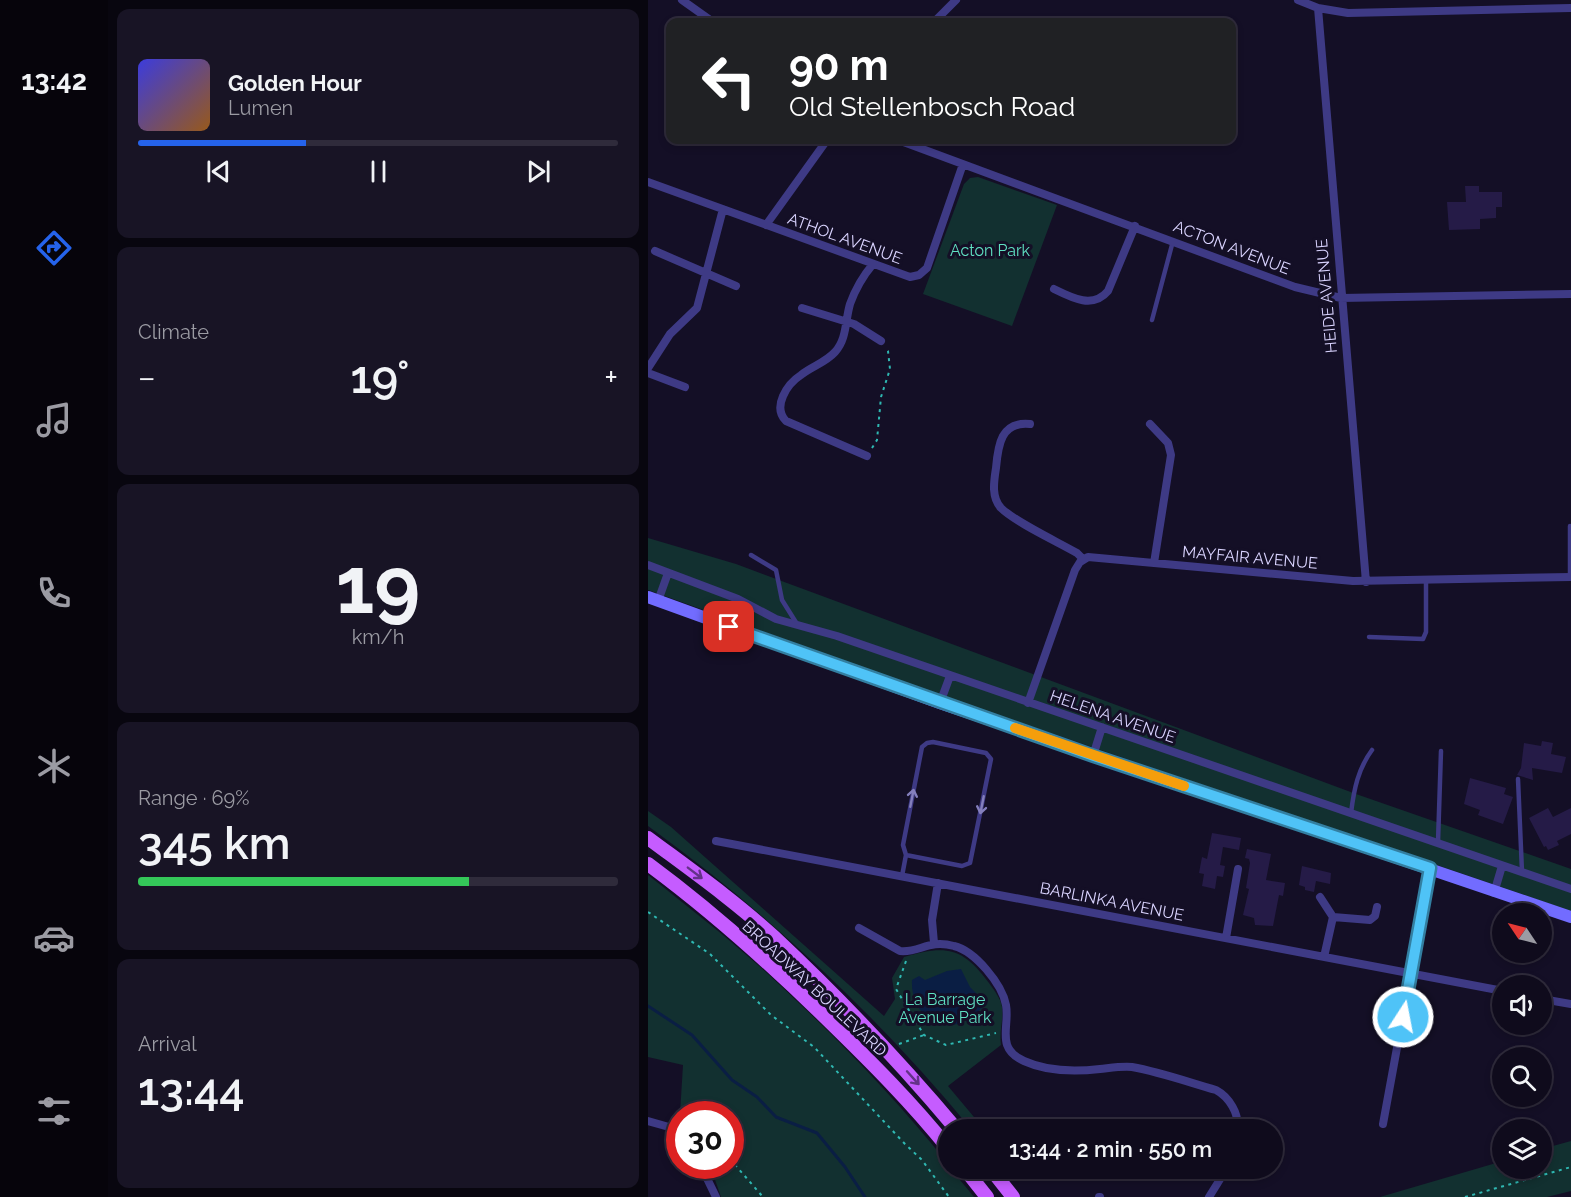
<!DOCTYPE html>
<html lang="en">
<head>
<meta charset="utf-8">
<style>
  :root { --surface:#0f0b1c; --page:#181425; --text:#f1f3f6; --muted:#9b9ba3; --line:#2f2b3b; --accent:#2563eb }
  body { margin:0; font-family:Raleway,sans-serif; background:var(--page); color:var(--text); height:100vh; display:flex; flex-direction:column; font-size:22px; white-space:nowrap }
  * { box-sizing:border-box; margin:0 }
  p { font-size:20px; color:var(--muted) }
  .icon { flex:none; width:33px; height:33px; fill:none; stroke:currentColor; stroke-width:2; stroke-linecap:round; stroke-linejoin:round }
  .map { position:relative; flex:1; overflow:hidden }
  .panel { display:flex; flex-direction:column; gap:9px; padding:9px; background:#08060f; width:540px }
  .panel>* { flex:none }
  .banner { position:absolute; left:18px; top:18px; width:570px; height:126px; border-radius:12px; box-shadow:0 3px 9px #0003,0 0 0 2px var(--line); background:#202124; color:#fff; overflow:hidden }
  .needle { width:39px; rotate:305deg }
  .fabs { position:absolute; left:844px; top:903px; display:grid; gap:12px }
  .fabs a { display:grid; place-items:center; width:60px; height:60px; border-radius:50%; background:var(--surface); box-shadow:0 3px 9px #0003,0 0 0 2px var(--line); font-size:30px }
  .speed { position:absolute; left:18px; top:1101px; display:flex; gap:12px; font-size:30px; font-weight:700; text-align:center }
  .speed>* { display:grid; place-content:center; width:78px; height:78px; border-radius:50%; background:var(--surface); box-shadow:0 3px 9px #0003,0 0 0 2px var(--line); line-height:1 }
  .speed .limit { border:9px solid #d22; background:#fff; color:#111 }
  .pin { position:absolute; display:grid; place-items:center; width:51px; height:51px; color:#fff; margin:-26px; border-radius:12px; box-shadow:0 3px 9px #0006 }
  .me { position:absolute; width:66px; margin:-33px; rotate:11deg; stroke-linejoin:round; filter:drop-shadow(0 0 4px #0008) }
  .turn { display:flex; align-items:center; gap:21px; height:126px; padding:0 24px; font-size:27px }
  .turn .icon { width:78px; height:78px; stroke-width:2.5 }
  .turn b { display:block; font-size:42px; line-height:51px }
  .big { font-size:45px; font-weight:600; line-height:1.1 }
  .panel .tile { flex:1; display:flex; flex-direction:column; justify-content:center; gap:9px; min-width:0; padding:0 21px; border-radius:12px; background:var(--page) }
  .panel .dial { align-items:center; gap:0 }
  .dial b { font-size:78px; line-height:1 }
  .song { display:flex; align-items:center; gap:18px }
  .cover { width:72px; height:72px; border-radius:9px; background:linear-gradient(135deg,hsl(240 70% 55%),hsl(30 70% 35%)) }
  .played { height:6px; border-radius:3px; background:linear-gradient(90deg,var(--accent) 35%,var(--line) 35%) }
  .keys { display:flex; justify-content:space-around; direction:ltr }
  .heat { display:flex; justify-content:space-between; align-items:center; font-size:33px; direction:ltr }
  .charge { height:9px; border-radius:4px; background:linear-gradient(90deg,#34c759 69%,var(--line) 0) }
  .trip { position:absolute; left:290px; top:1119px; width:345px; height:60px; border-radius:30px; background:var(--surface); box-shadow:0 3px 9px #0003,0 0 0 2px var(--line); font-weight:600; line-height:60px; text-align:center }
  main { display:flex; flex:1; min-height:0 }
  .tabs { display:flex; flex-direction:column; width:108px; justify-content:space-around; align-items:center; background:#06040b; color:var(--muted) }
  .tabs .icon { width:42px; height:42px }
  .tabs .current { color:var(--accent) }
  .tabs b { font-size:27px; color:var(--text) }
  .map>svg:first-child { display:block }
  .green { fill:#123030 }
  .water { fill:#0a1e44 }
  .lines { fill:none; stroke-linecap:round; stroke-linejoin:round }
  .stream { stroke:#0a1e44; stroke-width:3 }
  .building { fill:#251b47 }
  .path { stroke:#2fb8b2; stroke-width:2; stroke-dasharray:3 4.5; stroke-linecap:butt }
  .lane { stroke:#3e3a85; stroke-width:4.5 }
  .street { stroke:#3e3a85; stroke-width:8 }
  .secondary { stroke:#726cff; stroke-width:12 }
  .primary { stroke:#c55cff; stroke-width:14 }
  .oneway { stroke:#847fbc }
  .oneway2 { stroke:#643288 }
  .route-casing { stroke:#337fa1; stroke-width:15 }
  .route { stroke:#4fc3f7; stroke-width:10 }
  .slow { stroke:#f59e0b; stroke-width:10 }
  .labels { text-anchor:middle; stroke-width:6; stroke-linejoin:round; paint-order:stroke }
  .street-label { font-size:16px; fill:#dad4ff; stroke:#140f26 }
  .park-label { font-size:16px; fill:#5fe0c2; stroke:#140f26 }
</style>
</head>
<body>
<main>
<nav class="tabs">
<b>13:42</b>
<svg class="icon current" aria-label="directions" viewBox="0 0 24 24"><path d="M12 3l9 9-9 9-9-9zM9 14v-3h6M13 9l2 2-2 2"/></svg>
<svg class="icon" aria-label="music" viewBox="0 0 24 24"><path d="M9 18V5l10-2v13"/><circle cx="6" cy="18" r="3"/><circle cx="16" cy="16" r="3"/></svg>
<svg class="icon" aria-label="phone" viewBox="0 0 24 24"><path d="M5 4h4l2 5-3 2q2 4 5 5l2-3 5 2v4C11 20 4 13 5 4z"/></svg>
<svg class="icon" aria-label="climate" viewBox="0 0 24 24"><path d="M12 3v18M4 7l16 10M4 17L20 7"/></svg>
<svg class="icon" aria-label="car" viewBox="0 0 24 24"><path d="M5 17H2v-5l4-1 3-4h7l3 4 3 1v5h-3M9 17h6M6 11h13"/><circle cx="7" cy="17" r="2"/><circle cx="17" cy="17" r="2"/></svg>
<svg class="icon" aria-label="filters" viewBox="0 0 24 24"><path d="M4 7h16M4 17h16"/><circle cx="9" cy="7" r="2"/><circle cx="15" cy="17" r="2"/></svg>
</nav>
<section class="panel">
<div class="tile">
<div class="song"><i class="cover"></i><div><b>Golden Hour</b><p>Lumen</p></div></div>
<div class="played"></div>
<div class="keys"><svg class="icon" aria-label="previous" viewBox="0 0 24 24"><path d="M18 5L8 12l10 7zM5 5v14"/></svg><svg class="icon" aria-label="pause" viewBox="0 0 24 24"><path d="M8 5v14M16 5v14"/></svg><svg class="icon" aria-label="next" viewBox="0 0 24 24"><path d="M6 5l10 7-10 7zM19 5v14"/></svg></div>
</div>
<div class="tile"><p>Climate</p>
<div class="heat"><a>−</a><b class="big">19°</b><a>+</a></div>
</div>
<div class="tile dial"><b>19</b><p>km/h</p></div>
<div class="tile"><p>Range · 69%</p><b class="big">345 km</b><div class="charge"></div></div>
<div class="tile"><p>Arrival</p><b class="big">13:44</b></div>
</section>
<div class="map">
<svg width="923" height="1197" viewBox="0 0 923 1197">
  <rect width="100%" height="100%" fill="#140f26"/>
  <path class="green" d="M 330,177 L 409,205 L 364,326 L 275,294 L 316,184 L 322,178 Z
    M 0,538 L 88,564 L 708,794 L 923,869 L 923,911 L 280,691 L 0,590 Z
    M 0,811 L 23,827 L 236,1016 L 247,999 L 244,978 L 256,957 C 297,945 314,946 341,983 C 346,990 353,999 354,1007 C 356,1018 351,1030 353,1045 L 300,1086 L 336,1129 L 323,1129 C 230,1016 119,912 0,826 Z
    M 0,875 C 45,911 92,947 134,987 C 193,1042 250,1101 300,1164 L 300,1168 L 303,1169 L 326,1197 L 73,1197 L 64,1171 L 60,1166 L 82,1166 L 82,1114 L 32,1114 L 35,1065 L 0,1057 Z
    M 923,1141 L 923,1191 L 899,1197 L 732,1197 L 855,1161 L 855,1168 L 894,1168 L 894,1149 Z"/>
  <path class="water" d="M 313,969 L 322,987 L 337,1002 C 335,1008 330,1012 324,1016 C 295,1040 262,1014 264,980 L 271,976 L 277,980 L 299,971 Z"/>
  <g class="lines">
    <path class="stream" d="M 0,1006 L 44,1035 L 84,1080 L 109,1097 L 128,1117 L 169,1133 L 197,1167 L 217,1197"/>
  </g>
  <path class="building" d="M 817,186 L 831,186 L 831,192 L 854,192 L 854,207 L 848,207 L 848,218 L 832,219 L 832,229 L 801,230 L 799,202 L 818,202 Z
    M 894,741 L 905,743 L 903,754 L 918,757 L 914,773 L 884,768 L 885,780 L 869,775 L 873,768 L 876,743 L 893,746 Z
    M 822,778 L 858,788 L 856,794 L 865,797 L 855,824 L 830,815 L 832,810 L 816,804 Z
    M 900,808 L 905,817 L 923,808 L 923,834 L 909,841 L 911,845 L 900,850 L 898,846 L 896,847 L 881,818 Z
    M 564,833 L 593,838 L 591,850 L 575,847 L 572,865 L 577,866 L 575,877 L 569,876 L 567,889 L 554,886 L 556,874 L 551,873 L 554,857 L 559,859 Z
    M 599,849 L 623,854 L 618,880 L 637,883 L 635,896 L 631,895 L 625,926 L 607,925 L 606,918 L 595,915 L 601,889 L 598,888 L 602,863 L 601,859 L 597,858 Z
    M 654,866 L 683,873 L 682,884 L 668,881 L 666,892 L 657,890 L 657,887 L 651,885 Z"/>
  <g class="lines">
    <path class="path" d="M 224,448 L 229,440 L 233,397 L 242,369 L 240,351 L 238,347
      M 0,912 L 62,954 L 123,1015 L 166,1047 L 257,1144 L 274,1160 L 301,1197
      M 258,961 L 248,989 L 276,1035 L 298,1045 L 348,1033
      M 251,1044 L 276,1035
      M 82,1159 L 115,1197
      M 817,1197 L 923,1167"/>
    <path class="lane" d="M 504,320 L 525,241
      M 922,526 L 922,578
      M 103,555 L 128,570 L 134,600 L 149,624
      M 721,637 L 775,639 L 778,632 L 778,580
      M 870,779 L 874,872
      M 703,813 C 706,789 710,769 724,750
      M 790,842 L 793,751
      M 254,876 L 258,855 L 255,845 L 274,747 L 279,743 L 285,742 L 338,753 L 343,759 L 322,863 L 314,866 L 258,855"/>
    <path class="street" d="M 34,0 L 65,22
      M 650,0 L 670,8 L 700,13 L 923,8
      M 670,8 L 718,582
      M 286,22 L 308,0
      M 250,140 L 647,287 L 693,298 L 923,294
      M 0,182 L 262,277 L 271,275 L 279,268 L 315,164
      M 118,225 L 179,140
      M 7,251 L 88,286
      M 406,289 C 424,298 445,309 460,291 L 487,226
      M 154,308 L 206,324 L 233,341
      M 0,368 L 22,334 L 49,308 L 75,209
      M 0,373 L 37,387
      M 382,424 C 353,421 350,445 348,468 C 346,481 343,497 353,508 C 367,522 410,542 429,553 L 435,559
      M 502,424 L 520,443 L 523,455 L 506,563
      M 219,456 L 138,421 C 124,407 139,384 153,375 C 164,366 177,363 187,352 C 199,339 197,321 202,304 C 207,290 215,276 225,264
      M 0,565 L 90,599 L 128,619 L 189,636 L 923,889
      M 10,601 L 20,573
      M 292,703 L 302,676
      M 380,703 L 427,570 L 432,562 L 440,557 L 705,581 L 923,577
      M 445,756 L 454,727
      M 68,841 L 855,991
      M 846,893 L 854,866
      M 672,897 L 685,917 L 676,957
      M 685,917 L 722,920 L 727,916 L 729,907
      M 211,928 L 252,951 C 272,953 280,939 306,946 C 327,951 354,984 358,1005 C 362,1027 347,1048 376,1061 C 400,1072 426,1072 452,1069 C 462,1068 474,1066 484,1067 C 512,1072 540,1082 568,1090 C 581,1097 592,1114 589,1130
      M 578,938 L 590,869
      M 286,943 L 284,920 L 290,883
      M 894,999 L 923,1004
      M 0,1121 L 21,1127 L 32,1137
      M 735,1124 L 782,868
      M 53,1166 L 68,1197
      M 451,1197 L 452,1197
      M 561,1197 L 579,1168"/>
    <path class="secondary" d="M 0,597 L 292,703 L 923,917"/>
    <path class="primary" d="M 0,838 C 43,870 87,901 126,937 C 191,998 252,1062 309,1130
      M 0,864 C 65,912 125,966 182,1022 C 223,1062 264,1103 300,1148
      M 316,1168 L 339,1197
      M 342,1168 L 365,1197"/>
  </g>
  <defs><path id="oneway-shaft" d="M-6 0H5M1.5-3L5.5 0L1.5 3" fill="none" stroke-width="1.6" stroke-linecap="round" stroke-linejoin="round" transform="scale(1.5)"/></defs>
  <g class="oneway">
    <use href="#oneway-shaft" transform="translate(264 798) rotate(-79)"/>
    <use href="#oneway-shaft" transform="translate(334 805) rotate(101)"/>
  </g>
  <g class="oneway2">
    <use href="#oneway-shaft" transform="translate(47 873) rotate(37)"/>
    <use href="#oneway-shaft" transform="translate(265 1078) rotate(48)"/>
  </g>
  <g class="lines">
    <defs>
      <path id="route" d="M 81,627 L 446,756 L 782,868 L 755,1017"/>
    </defs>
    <use href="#route" class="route-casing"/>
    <use href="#route" class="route"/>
    <path class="slow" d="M 367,728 L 536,786"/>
  </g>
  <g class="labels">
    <g class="street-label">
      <text transform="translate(197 238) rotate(20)" y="6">ATHOL AVENUE</text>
      <text transform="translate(584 247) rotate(21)" y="6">ACTON AVENUE</text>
      <text transform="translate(678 296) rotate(-95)" y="6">HEIDE AVENUE</text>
      <text transform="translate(602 557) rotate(5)" y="6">MAYFAIR AVENUE</text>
      <text transform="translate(465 716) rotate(19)" y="6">HELENA AVENUE</text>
      <text transform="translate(464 901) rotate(11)" y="6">BARLINKA AVENUE</text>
      <text transform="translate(167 988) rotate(43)" y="6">BROADWAY BOULEVARD</text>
    </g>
    <g class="park-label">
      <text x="342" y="256">Acton Park</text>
      <text x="297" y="1005">La Barrage<tspan x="297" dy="18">Avenue Park</tspan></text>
    </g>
  </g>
</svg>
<div class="fabs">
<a><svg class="needle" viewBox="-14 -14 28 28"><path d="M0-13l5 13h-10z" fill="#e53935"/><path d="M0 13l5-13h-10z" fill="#9b9ba3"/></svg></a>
<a><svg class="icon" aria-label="sound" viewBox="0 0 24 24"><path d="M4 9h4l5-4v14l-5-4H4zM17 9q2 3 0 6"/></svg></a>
<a><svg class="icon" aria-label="search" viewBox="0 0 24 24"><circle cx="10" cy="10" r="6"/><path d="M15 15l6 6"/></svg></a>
<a><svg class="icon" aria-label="layers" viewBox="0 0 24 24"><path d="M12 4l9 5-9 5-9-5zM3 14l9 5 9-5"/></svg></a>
</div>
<div class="speed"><div class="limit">30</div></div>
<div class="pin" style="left:81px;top:627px;background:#d93025"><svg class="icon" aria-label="arrive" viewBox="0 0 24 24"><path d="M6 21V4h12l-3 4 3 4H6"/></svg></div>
<svg class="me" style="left:755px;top:1017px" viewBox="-20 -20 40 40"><circle r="17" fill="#4fc3f7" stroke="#fff" stroke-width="3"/><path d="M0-11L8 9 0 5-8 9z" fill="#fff"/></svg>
<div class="trip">13:44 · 2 min · 550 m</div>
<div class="banner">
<div class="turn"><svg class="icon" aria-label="left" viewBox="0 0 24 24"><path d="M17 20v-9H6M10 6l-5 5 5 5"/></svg><div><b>90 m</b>Old Stellenbosch Road</div></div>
</div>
</div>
</main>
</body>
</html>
